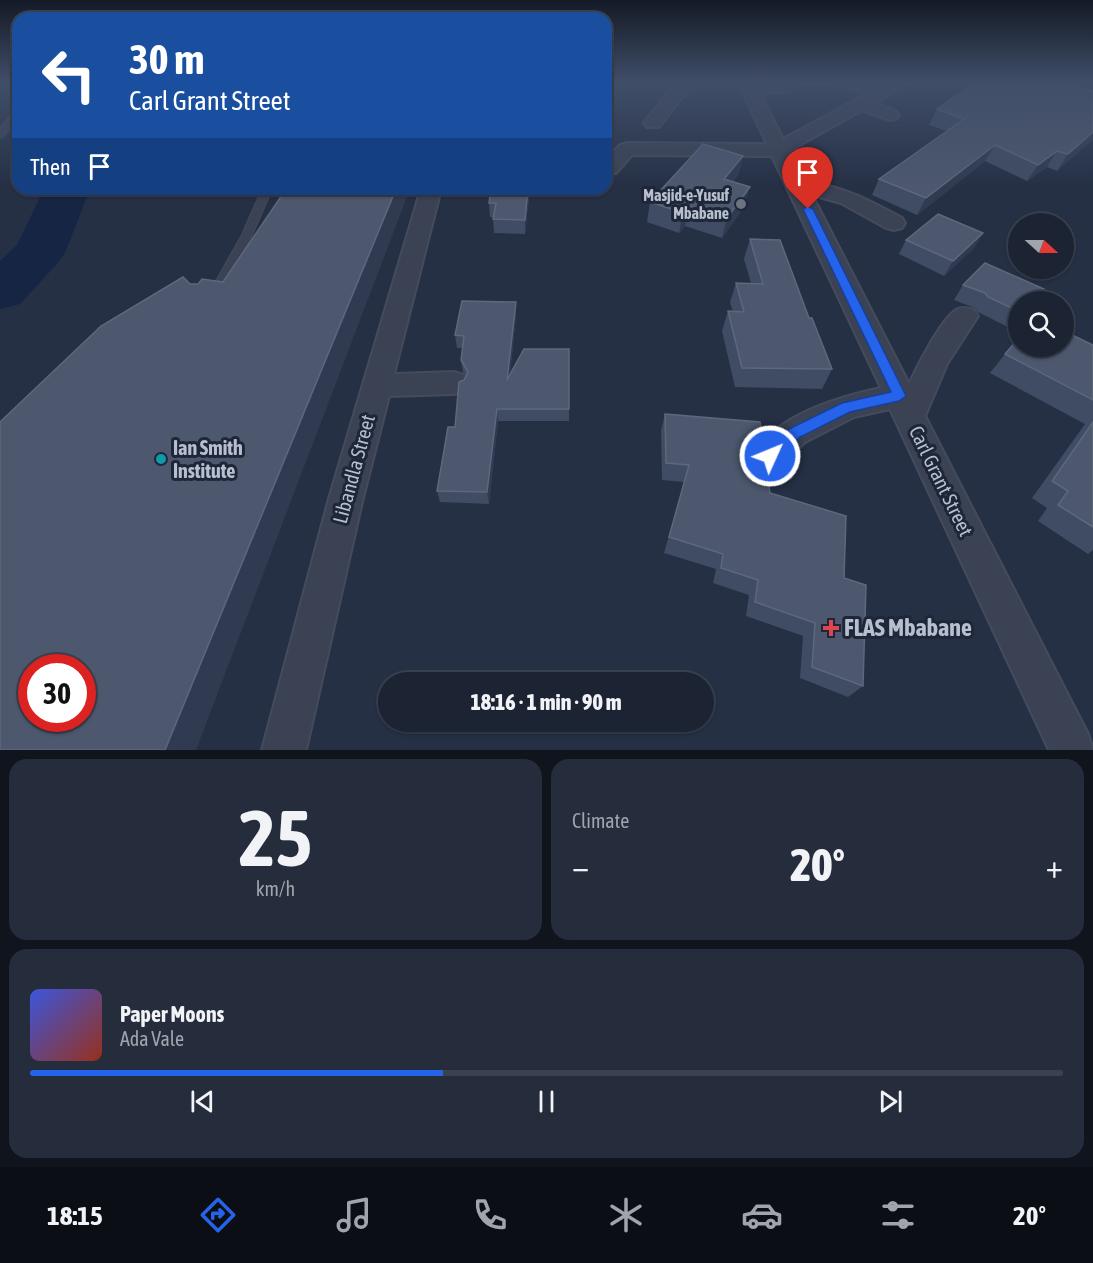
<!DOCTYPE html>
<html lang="en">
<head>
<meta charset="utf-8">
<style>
  :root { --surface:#1c2434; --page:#252c3c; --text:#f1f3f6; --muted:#a0a4ac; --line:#3a414f; --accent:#2563eb }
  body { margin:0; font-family:"Asap Condensed",sans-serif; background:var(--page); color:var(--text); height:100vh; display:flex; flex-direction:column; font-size:22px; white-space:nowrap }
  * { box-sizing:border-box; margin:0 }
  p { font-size:20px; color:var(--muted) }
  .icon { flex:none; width:33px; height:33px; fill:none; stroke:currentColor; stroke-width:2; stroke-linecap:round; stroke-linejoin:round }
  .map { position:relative; height:750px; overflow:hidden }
  .sheet { display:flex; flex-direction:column; gap:9px; padding:9px; background:#0f141d; flex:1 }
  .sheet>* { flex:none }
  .top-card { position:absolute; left:12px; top:12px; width:600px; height:183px; border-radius:18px; box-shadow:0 2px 4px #0004,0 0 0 2px var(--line); background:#1a4fa0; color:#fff; overflow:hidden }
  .needle { width:39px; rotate:111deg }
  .controls { position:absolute; left:1008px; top:213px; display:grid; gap:12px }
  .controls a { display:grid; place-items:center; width:66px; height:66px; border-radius:50%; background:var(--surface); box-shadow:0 2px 4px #0004,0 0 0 2px var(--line); font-size:30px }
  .speed { position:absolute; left:18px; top:654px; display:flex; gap:12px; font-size:30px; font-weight:700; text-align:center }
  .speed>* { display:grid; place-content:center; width:78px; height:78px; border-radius:50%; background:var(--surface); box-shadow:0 2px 4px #0004,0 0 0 2px var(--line); line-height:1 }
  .speed .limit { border:9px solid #d22; background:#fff; color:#111 }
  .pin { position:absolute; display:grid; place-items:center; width:51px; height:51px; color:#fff; margin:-62px -26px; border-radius:50% 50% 50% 0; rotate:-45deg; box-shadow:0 0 6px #0007 }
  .pin .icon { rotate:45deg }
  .me { position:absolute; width:66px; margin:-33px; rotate:46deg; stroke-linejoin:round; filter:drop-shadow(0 0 4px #0008) }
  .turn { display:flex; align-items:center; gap:21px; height:126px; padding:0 18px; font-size:27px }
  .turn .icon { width:78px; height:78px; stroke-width:2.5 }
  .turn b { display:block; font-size:42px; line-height:51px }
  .then { display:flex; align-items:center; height:57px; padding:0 18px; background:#0003; gap:12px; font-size:22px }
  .big { font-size:45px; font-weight:800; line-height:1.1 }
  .sheet .tile { flex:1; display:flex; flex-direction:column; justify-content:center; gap:9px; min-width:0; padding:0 21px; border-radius:18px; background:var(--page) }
  .sheet .dial { align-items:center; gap:0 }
  .dial b { font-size:78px; line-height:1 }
  .song { display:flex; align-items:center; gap:18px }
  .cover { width:72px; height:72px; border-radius:9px; background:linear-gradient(135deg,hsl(230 70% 55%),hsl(10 70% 35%)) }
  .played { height:6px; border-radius:3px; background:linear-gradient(90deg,var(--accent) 40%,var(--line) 40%) }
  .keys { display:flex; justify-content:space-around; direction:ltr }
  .heat { display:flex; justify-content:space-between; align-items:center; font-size:33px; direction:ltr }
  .sheet .tiles { flex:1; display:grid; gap:9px; grid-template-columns:1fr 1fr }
  .tile:last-child { grid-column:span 2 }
  .trip { position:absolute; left:378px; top:672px; width:336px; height:60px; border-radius:30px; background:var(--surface); box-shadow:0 2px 4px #0004,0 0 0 2px var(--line); font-weight:800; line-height:60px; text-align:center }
  .tabs { display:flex; height:96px; justify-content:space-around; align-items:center; background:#0b0e15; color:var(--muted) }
  .tabs .icon { width:42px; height:42px }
  .tabs .selected { color:var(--accent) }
  .tabs b { font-size:27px; color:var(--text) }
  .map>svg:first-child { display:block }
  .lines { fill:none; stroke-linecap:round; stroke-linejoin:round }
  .river { fill:#172544; fill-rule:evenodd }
  .lane-casing { stroke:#434b5d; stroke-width:2 }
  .street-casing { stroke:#434b5d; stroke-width:4 }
  .lane { fill:#3a4254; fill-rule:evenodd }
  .street { fill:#3a4254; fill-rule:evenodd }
  .wall { fill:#404c63 }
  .shaded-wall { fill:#303b52 }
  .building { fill:#4d586e; stroke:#5d687d; stroke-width:1.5; fill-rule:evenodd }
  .route { fill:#2563eb; stroke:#184099; stroke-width:1.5 }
  .worship-dot { fill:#6b7280; stroke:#1e2739; stroke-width:2 }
  .culture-dot { fill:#0f9aa8; stroke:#1e2739; stroke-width:2 }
  .health-dot { fill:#e0444e; stroke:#1e2739; stroke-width:2 }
  .labels { text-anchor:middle; stroke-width:6; stroke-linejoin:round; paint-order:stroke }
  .far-poi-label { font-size:16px; font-weight:bold; fill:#b7becd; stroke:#1e2739; text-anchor:end }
  .poi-label { font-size:20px; font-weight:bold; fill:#b7becd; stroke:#1e2739; text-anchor:start }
  .street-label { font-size:20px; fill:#b7becd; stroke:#1e2739 }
  .near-poi-label { font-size:24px; font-weight:bold; fill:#b7becd; stroke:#1e2739; text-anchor:start }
</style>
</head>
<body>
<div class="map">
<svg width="1093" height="750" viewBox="0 0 1093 750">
  <rect width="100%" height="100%" fill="#253045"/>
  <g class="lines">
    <path class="river" d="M 44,189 L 90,189 L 65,253 L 57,264 L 20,304 L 0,309 L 0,261 L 17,245 Z"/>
    <defs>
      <path id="lane" d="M 15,109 L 18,109 L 18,117 L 3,137 L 0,138 L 0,129 Z
        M 262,189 L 272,189 L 252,235 L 217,300 L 209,300 L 207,297 L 242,235 Z"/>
      <path id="street" d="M 681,82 L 705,82 L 683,96 L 659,127 L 647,127 L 644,123 L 666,95 Z
        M 738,82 L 790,85 L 792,88 L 790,91 L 760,94 L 783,139 L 865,95 L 837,82 L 861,82 L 877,89 L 889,82 L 910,82 L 875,103 L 896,111 L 899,115 L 896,119 L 890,120 L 862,110 L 789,151 L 805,182 C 841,185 871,201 902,218 L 905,223 L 902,228 L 894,230 L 886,228 L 841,203 L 812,195 L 909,384 C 917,367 940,321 956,310 C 961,306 968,308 974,310 L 978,316 L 947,364 L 925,416 L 1088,734 L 1093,750 L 1049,750 L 890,409 L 854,417 L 805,442 L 781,465 L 770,469 L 759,465 L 754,456 C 774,415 839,397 881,388 L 772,156 L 632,155 L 616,173 L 606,174 L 606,160 L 620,145 L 627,143 L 767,144 Z
        M 421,189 L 441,189 L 394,374 L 454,372 L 464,375 L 468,383 L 464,391 L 454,394 L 389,396 L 362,502 L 306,750 L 262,750 L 328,502 Z"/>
    </defs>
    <use href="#lane" class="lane-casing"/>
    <use href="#street" class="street-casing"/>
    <use href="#lane" class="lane"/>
    <use href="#street" class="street"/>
  </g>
  <path class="wall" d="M 787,82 L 831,82 L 830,87 L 794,87 Z
    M 1093,91 L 1093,139 L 1057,171 L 1047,167 L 1027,181 L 985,161 L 917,215 L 872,195 L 879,179 L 947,131 L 929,125 L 937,109 Z
    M 743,156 L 738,175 L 733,182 L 744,207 L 722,238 L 685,226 L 679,233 L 647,222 L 650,202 Z
    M 488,189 L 530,189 L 525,234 L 494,233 L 493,217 L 490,217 L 489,203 L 491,189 Z
    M 983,233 L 974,248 L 944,276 L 899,254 L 906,240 Z
    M 750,239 L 809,318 L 832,369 L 822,389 L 735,387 L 722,331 L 728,311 L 733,312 L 730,302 L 736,283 L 751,283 L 744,259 Z
    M 963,285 L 1018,302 L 1018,321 L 1012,329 L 978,312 L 975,308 L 954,300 Z
    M 516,314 L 510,375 L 569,409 L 569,421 L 498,421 L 489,504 L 440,502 L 437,491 L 455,427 L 464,380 L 466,377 L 463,372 L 461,360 L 463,348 L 457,348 L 455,335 Z
    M 1093,345 L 1093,550 L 1088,554 L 1038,521 L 1047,508 L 1032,498 L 1085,424 L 990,373 L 1005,354 Z
    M 665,414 L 760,440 L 770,493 L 844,578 L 863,686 L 848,697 L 800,678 L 803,636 L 746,616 L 749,595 L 713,583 L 716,569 L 664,553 L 684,482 L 662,480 L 661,431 Z"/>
  <path class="shaded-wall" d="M 1093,132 L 1093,139 L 1057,171 L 1068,154 Z
    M 995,145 L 985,161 L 917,215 L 926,198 Z
    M 1057,151 L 1047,167 L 1027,181 L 1038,165 Z
    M 743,156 L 738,175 L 719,199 L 724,179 Z
    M 750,187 L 744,207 L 722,238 L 727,218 Z
    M 396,189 L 410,189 L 196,750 L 165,750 Z
    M 528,189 L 530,189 L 525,234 L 525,220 Z
    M 689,206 L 685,226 L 679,233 L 683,213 Z
    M 983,233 L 974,248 L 944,276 L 953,261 Z
    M 516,302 L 516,314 L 508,392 L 507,380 Z
    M 497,409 L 498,421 L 489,504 L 487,492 Z"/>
  <path class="building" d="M 976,82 L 1065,82 L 1093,91 L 1093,132 L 1068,154 L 1057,151 L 1038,165 L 995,145 L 926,198 L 879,179 L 964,119 L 937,109 Z
    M 703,144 L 743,156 L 724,179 L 750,187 L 727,218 L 689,206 L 683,213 L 650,202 Z
    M 286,189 L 396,189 L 165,750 L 0,750 L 0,422 L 101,326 L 183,277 L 190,284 L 198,284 L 202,279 L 223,282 ZM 32,668 L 82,668 L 82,718 L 32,718 Z
    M 491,189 L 528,189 L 525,220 L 493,219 L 496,203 L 489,203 Z
    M 938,214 L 983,233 L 953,261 L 906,240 Z
    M 750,239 L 780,240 L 809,318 L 812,318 L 832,369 L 742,368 L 728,311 L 744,312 L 736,283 L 763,284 Z
    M 985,263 L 1044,289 L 1034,302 L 1018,302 L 1018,311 L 988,297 L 985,293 L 963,285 Z
    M 462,301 L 516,302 L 507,380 L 524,349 L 569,349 L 569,409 L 497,409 L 487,492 L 437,491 L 448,427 L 455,427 L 459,382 L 464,380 L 468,372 L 461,360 L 464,336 L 455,335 Z
    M 1064,331 L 1093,345 L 1093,400 L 1005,354 L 1018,339 L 1018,346 L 1064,346 Z
    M 665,414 L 760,422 L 762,435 L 760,440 L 763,446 L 770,493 L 846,516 L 844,578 L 866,585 L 863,686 L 812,667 L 815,623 L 755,602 L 758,580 L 721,568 L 723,554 L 669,537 L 689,465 L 666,463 Z
    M 1093,422 L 1093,527 L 1058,505 L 1068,491 L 1052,481 Z"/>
  <linearGradient id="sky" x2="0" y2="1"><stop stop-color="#141a26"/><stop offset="0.44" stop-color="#404e68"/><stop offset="1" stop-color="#404e68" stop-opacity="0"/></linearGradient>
  <rect width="1093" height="188" fill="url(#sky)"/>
  <path class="route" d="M 808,206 L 813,209 L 906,396 L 899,401 L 850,412 L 800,437 L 776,461 L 770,463 L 765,461 L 763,456 L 765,452 L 789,429 L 842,403 L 891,392 L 803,209 Z"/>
  <circle class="worship-dot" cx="741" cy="204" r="6"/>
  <circle class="culture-dot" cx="161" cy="459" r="6"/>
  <path class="health-dot" d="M828 619h6v6h6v6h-6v6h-6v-6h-6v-6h6z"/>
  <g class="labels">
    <g class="far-poi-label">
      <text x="729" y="201">Masjid-e-Yusuf<tspan x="729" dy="18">Mbabane</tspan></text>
    </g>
    <g class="poi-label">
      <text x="173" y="455">Ian Smith<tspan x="173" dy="23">Institute</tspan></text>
    </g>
    <g class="street-label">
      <text transform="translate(354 469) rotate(-75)" y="7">Libandla Street</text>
      <text transform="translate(941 481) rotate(64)" y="7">Carl Grant Street</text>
    </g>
    <g class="near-poi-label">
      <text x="844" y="636">FLAS Mbabane</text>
    </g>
  </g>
</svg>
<div class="controls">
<a><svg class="needle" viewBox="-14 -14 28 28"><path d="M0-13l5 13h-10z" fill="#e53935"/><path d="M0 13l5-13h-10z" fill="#a0a4ac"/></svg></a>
<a><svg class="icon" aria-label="search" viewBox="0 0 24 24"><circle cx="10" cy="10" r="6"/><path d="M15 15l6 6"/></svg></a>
</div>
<div class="speed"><div class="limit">30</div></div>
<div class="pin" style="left:808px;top:209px;background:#d93025"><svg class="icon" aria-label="arrive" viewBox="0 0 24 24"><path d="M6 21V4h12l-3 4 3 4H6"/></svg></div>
<svg class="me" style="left:770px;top:456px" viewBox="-20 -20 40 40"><circle r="17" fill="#2563eb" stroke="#fff" stroke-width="3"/><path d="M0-11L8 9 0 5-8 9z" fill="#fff"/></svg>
<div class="trip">18:16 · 1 min · 90 m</div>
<div class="top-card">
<div class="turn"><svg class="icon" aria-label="left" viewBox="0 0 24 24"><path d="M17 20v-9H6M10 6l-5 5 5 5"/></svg><div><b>30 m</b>Carl Grant Street</div></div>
<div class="then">Then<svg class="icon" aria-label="arrive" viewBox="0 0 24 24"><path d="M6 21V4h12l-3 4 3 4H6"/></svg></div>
</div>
</div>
<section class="sheet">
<div class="tiles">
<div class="tile dial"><b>25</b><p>km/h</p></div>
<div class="tile"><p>Climate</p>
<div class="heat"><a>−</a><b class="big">20°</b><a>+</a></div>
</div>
<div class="tile">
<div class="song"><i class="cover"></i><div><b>Paper Moons</b><p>Ada Vale</p></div></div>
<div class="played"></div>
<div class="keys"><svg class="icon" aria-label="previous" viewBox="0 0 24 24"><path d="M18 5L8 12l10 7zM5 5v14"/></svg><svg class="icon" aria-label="pause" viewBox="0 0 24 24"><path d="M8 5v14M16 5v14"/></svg><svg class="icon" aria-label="next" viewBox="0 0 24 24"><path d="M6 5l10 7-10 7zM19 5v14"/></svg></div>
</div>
</div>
</section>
<nav class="tabs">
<b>18:15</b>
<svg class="icon selected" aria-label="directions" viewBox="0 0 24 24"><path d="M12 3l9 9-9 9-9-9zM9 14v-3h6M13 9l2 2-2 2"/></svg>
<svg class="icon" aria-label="music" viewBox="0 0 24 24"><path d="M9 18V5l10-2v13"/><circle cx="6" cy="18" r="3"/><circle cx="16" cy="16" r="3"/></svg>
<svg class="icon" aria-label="phone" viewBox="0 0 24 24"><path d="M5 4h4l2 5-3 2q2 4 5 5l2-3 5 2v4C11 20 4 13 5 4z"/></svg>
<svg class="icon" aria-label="climate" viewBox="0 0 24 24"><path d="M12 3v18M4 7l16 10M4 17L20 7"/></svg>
<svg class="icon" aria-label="car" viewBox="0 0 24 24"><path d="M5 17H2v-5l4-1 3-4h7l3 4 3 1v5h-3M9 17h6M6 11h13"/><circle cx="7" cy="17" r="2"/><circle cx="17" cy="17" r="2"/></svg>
<svg class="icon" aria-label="filters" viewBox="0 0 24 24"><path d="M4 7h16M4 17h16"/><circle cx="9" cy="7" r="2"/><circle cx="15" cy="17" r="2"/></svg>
<b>20°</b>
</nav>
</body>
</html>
